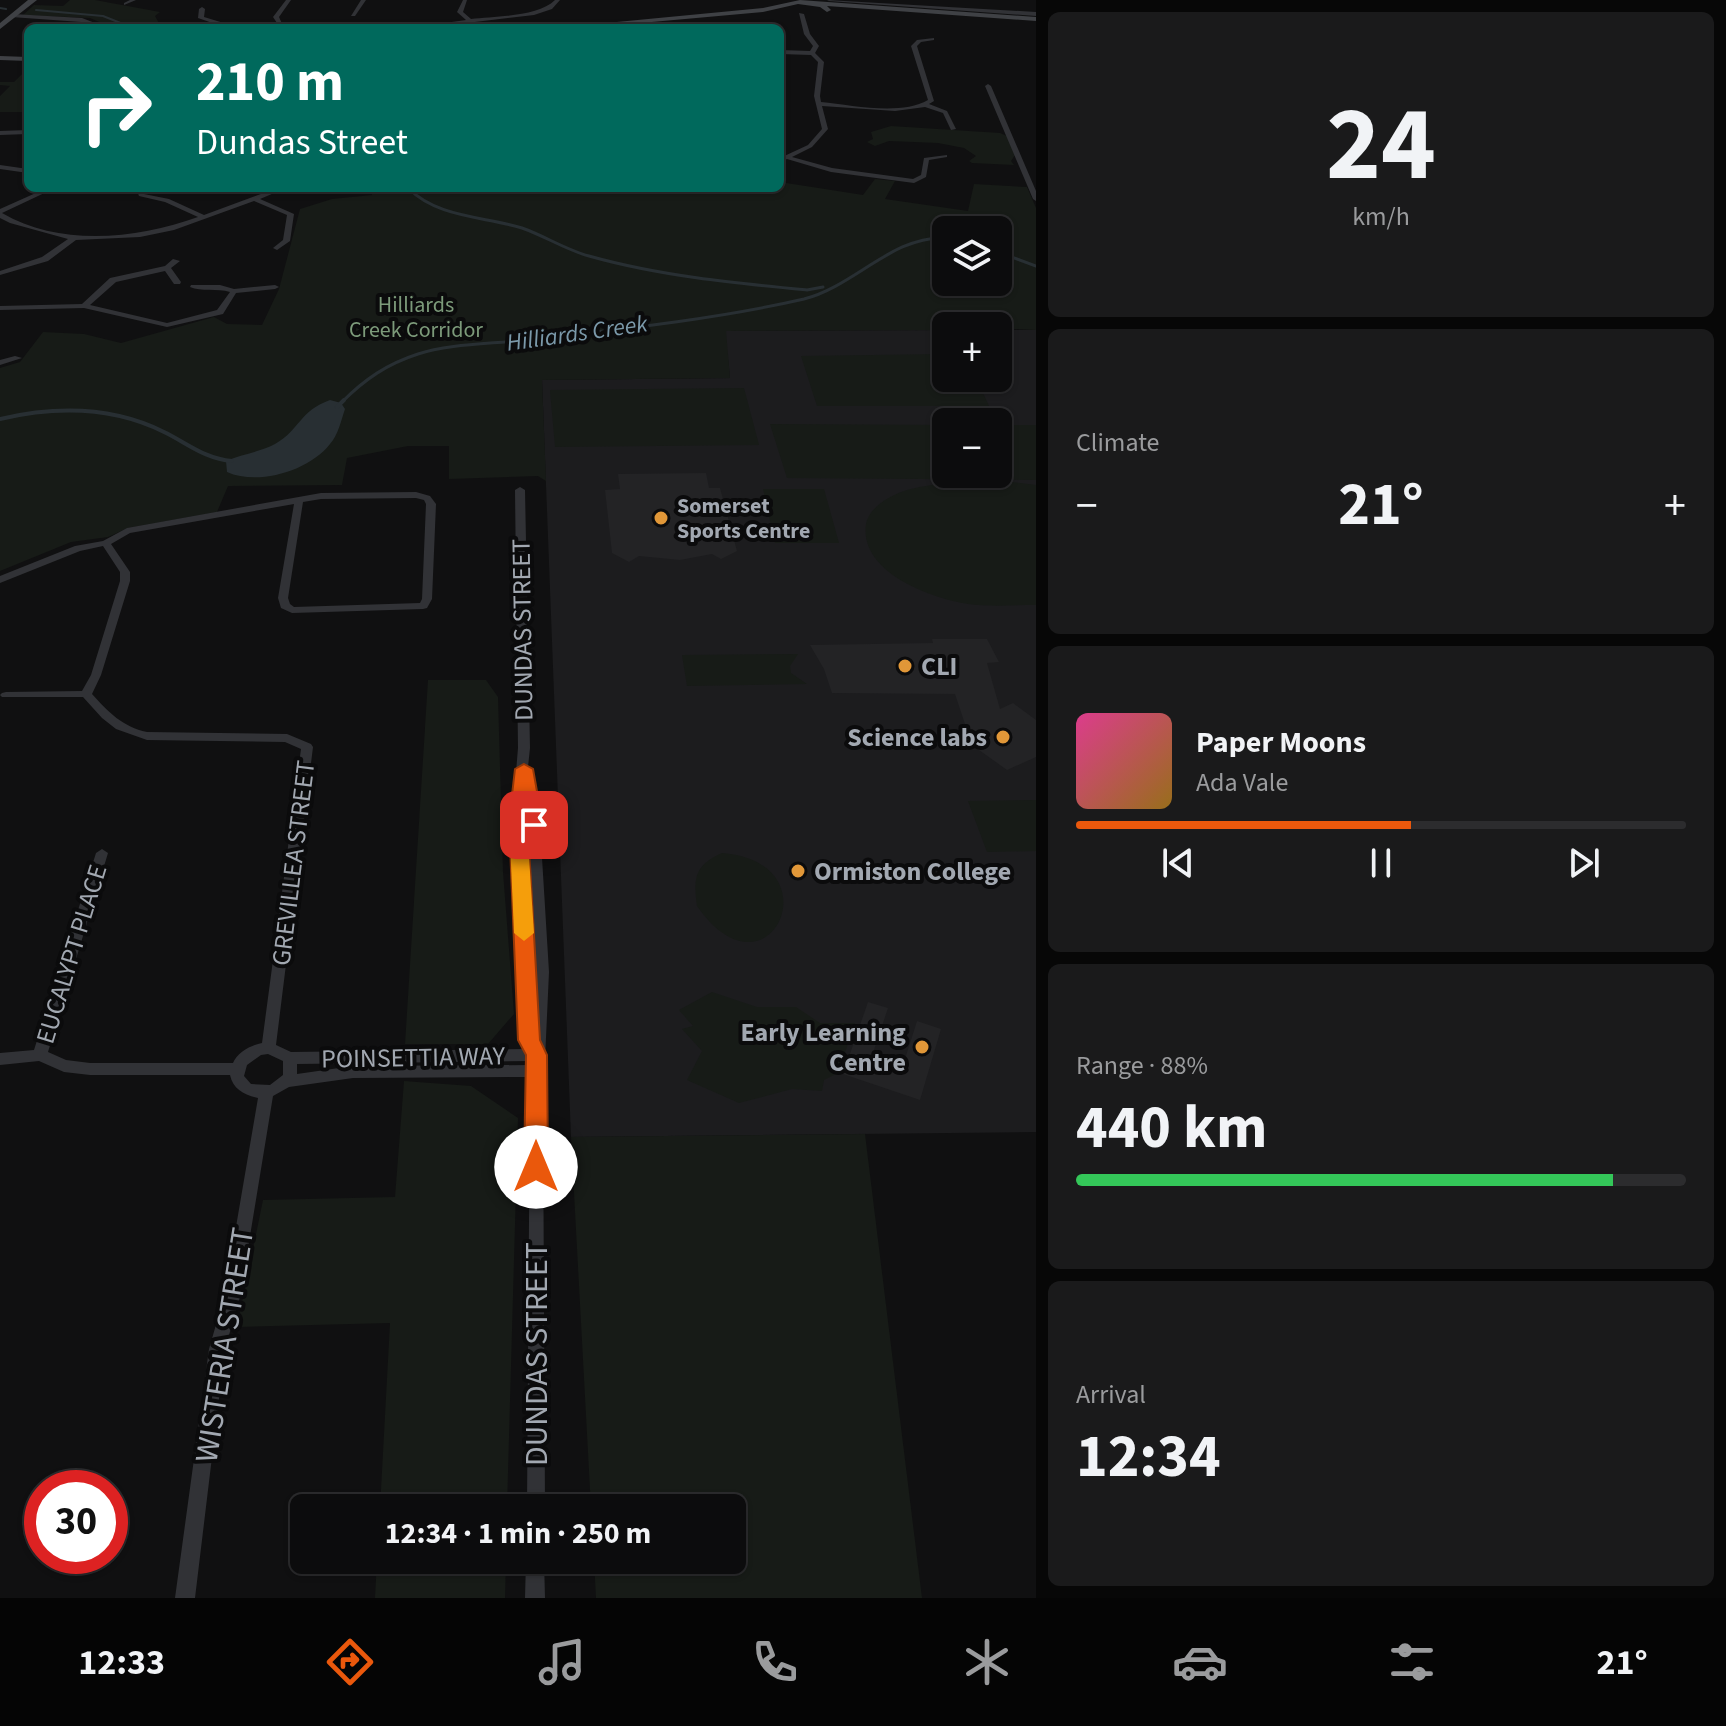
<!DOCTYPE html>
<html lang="en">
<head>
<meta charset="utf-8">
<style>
  :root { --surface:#0c0c0d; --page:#1a1a1b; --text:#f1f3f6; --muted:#9a9b9d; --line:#2c2c2e; --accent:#ea580c }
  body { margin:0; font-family:"Source Sans 3",sans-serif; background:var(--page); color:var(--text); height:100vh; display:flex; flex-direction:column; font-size:30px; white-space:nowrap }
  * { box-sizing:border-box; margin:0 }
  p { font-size:26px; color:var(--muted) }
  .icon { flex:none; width:44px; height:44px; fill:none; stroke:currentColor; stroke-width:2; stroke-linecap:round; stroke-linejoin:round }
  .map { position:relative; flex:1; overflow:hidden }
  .details { display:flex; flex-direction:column; gap:12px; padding:12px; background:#070707; width:690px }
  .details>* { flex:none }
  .banner { position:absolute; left:24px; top:24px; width:760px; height:168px; border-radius:12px; box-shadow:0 2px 6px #0004,0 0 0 2px var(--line); background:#00695c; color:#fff; overflow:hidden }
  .buttons { position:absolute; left:932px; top:216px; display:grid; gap:16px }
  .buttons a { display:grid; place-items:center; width:80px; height:80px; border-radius:12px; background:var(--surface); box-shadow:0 2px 6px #0004,0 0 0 2px var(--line); font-size:40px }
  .speed { position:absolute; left:24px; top:1470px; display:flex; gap:16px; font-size:40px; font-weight:700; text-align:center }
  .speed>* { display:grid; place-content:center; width:104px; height:104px; border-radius:50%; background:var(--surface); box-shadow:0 2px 6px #0004,0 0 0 2px var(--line); line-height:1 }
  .speed .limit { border:12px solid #d22; background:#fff; color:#111 }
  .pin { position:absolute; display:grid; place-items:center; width:68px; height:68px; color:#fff; margin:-34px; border-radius:16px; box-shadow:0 4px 12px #0006 }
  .me { position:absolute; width:88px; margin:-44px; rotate:0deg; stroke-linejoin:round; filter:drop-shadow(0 0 6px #0008) }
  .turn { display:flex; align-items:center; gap:28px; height:168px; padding:0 40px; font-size:36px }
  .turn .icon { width:104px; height:104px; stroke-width:2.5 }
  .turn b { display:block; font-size:56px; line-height:68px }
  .big { font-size:60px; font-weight:700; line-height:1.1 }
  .details .widget { flex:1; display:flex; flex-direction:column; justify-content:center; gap:12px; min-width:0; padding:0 28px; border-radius:12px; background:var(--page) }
  .details .dial { align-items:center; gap:0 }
  .dial b { font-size:104px; line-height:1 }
  .song { display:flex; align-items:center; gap:24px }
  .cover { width:96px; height:96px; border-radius:12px; background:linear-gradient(135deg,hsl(330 70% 55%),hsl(40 70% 35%)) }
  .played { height:8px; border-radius:4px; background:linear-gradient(90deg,var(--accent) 55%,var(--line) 55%) }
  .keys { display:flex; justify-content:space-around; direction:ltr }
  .heat { display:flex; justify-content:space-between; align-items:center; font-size:44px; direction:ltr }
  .charge { height:12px; border-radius:6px; background:linear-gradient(90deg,#34c759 88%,var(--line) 0) }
  .trip { position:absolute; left:290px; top:1494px; width:456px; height:80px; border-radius:12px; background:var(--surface); box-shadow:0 2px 6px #0004,0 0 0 2px var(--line); font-weight:700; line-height:80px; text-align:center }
  .tab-bar { display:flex; height:128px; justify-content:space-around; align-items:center; background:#050505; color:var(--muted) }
  .tab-bar .icon { width:56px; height:56px }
  .tab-bar .on { color:var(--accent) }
  .tab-bar b { font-size:36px; color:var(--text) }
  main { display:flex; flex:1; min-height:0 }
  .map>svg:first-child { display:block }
  .built { fill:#1c1c1e; fill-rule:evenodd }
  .green { fill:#171b17; fill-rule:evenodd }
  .water { fill:#282f33 }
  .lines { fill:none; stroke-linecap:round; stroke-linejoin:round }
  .stream-far2 { stroke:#282f33; stroke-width:2 }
  .stream-far1 { stroke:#282f33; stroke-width:3 }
  .stream { stroke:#282f33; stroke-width:4 }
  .building { fill:#232325 }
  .street { fill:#313236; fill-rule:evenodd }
  .secondary { fill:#3f4145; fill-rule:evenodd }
  .route { fill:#ea580c; stroke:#983908; stroke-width:2 }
  .slow { fill:#f59e0b }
  .poi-dot { fill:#e19738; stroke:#0b0b0c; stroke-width:3 }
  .labels { text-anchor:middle; stroke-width:8; stroke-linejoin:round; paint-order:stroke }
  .far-park-label { font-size:22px; fill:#7c9a7a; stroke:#0b0b0c }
  .far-poi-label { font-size:22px; font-weight:bold; fill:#a2a8b1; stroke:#0b0b0c; text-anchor:start }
  .far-water-label { font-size:24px; font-style:italic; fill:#7b99aa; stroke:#0b0b0c }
  .street-label { font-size:26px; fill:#a2a8b1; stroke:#0b0b0c }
  .poi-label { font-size:26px; font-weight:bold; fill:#a2a8b1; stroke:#0b0b0c; text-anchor:start }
  .near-street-label { font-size:32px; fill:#a2a8b1; stroke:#0b0b0c }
</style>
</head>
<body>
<main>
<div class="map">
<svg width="1036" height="1598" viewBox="0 0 1036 1598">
  <rect width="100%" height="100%" fill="#101011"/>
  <path class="built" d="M 946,330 L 946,378 L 998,378 L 998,330 L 1036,330 L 1036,1132 L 571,1137 L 542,380 L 730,378 L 725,331 ZM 946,422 L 998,422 L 998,474 L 946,474 Z"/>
  <path class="green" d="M 70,0 L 95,0 L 160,12 L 155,16 L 160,25 L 168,28 L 113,28 L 90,18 L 23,15 L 34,5 L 63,6 Z
    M 28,68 L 28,112 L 0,112 L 0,96 L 10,86 L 0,85 L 0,82 L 14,82 Z
    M 891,126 L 1000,133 L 1007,136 L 1015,155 L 1011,161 L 1014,165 L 972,163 L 969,161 L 976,156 L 964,148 L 938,143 L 889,141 L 875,146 L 867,142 L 873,139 L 871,132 Z
    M 875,179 L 895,181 L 885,199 L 968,211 L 974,184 L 1027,187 L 1036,208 L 1036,330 L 946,326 L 946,330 L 726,331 L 730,378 L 542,380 L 546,481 L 538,476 L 449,479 L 449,446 L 408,446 L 347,458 L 342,485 L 228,486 L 217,512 L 128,528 L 108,537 L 71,542 L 0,571 L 0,368 L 20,362 L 43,332 L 84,334 L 121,343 L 214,317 L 227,324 L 262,325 L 279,289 L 300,209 L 332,199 L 372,195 L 372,188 L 780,188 L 780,182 L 863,195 ZM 946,230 L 998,230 L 998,282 L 946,282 Z
    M 946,354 L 946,378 L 976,378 L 989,406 L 817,406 L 801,356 Z
    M 744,388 L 759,445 L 555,447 L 550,390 Z
    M 770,424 L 946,425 L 946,474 L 998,474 L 998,425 L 1036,425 L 1036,480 L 787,478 Z
    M 1011,482 L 1036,485 L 1036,605 C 1014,605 990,607 968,604 C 930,598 859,572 866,524 C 869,507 891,495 907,490 C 940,481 976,483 1011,482 Z
    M 763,489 L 824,489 L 839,543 L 775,543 Z
    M 798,654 L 790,666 L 791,673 L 807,684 L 687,686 L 682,655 Z
    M 428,680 L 486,680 L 498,697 L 503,872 L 514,1014 L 488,1044 L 405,1044 Z
    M 1036,800 L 1036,851 L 987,852 L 968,801 Z
    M 722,853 C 837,862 768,1008 697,906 C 693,878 695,865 722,853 Z
    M 712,992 L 757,1007 L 796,1007 L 820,1023 L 855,1023 L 838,1073 L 824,1080 L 822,1091 L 792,1089 L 739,1103 L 687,1080 L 702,1051 L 682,1029 L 693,1026 L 679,1010 Z
    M 404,1081 L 471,1086 L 518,1118 L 507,1508 L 380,1508 L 390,1323 L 237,1327 L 263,1200 L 395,1197 Z
    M 865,1134 L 922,1598 L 596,1598 L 594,1560 L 732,1560 L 732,1508 L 591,1508 L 571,1137 Z
    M 377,1560 L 506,1560 L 505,1598 L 375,1598 Z"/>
  <path class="water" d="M 330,400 L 341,403 L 345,409 C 341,421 338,435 330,444 C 309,471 258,486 227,472 L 226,461 C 242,454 260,452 275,444 C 300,430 299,411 330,400 Z"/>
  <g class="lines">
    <path class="stream-far2" d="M 0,8 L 6,9
      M 36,10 L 103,16 L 133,28"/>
    <path class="stream-far1" d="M 408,188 C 438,218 483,216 522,228 C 545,236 566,250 589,256 C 660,276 734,283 807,290 L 823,287
      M 998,252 L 1036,266
      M 342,402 C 365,379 387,364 418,354 C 450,343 498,344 533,339 C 622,329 717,319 804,299 C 855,286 893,235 946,238"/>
    <path class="stream" d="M 337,407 L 344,400
      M 0,419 C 56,406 112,406 164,432 C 187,443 205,459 232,461"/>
  </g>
  <path class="building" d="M 706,473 L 709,488 L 720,488 L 737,551 L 721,559 L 712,554 L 680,560 L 639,556 L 629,562 L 612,553 L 605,490 L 620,489 L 618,474 Z
    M 932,639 L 987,639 L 999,662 L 987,663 L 1000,709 L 1013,703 L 1036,720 L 1036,757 L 1007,770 L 972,745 L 955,694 L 832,693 L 824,669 L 810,645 L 933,643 Z
    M 868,1002 L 888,1008 L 869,1065 L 900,1075 L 917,1021 L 941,1029 L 920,1100 L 843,1074 Z"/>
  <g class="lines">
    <path class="street" d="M 130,0 L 136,0 L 124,5 L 124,3 Z
      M 286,0 L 291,0 L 279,17 L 284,28 L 280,28 L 278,25 L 227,28 L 198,18 L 199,9 L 202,7 L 205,9 L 204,17 L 227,24 L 277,23 L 273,17 Z
      M 361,0 L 366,0 L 355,16 L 351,16 Z
      M 463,0 L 467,0 L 463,12 L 471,19 C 495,16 538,17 555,0 L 560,0 L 552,9 L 534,15 L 425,28 L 409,28 L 466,20 L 457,12 Z
      M 827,0 L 1036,12 L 1036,16 L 829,1 Z
      M 799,13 L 804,14 L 810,34 L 819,46 L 815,53 L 824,62 L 820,96 L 821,102 C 852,105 900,116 928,100 L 911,46 L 917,40 L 934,38 L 934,40 L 921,42 L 917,46 L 934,101 L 929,104 L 947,111 L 956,129 L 951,130 L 943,113 L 925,107 L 895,111 L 822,106 L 828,129 L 812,147 L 792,157 L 832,168 L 913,179 L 921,175 L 924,158 L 947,155 L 947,157 L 929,160 L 926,177 L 914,183 L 831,172 L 787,159 L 780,162 L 780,158 L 808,145 L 822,129 L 814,96 L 818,62 L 811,55 L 780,54 L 780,50 L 810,51 L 813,46 L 804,34 Z
      M 13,14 L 82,18 L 108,28 L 100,28 L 81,22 L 11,17 Z
      M 743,25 L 745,28 L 738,28 Z
      M 988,84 L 991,86 L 1036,191 L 1036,201 L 1033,199 L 985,86 Z
      M 28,130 L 28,134 L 0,135 L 0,131 Z
      M 0,165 L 28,169 L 28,173 L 0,169 Z
      M 47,188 L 55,188 L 2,213 C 60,247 137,239 198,217 L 165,202 L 139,196 L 136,188 L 142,188 L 144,194 L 169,199 L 204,215 L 277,188 L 286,188 L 260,199 L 294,214 L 290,241 L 277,250 L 273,248 L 283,240 L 287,215 L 254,201 L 174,230 L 140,237 L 76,240 L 48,261 L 0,275 L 0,271 L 42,257 L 68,239 L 10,223 L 0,218 L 0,209 Z
      M 173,259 L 180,261 L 171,268 L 181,282 L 180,284 L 174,284 L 165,271 L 116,282 L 90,305 L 167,323 L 217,310 L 230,292 C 217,288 201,292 190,287 L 191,285 L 220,285 L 234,289 L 275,285 L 279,287 L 275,289 L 236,293 L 223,314 L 167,327 L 84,308 L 0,310 L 0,306 L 82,304 L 110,278 L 165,266 Z
      M 15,356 L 22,358 L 0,365 L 0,360 Z
      M 520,487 L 525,490 L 530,748 L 528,767 L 540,825 L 549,972 L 543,1103 L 545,1508 L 527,1508 L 530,1077 L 353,1078 L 289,1087 L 273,1096 L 240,1297 L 225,1349 L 195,1598 L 175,1598 L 209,1349 L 224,1297 L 258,1098 C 244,1095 233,1089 230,1075 L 90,1075 L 64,1072 L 39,1061 L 0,1065 L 0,1053 L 34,1050 L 96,853 L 102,849 L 108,853 L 48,1052 L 66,1060 L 90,1063 L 233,1063 C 237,1053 251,1045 262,1043 L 301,749 L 285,742 L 147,740 L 116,729 L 102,718 L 83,697 L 2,697 L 0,695 L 2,693 L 6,692 L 82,691 L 91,675 L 120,581 L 120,572 L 103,546 L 80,551 L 0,583 L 0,576 L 75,546 L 103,541 L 127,528 L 321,493 L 416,492 L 430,496 L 436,504 L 432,599 L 427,608 L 423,609 L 292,613 L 281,608 L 278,598 L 294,504 L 130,533 L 111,544 L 130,572 L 130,581 L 101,675 L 92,694 C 108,712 123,727 147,732 L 287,734 L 311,744 L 313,747 L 276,1045 L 291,1052 L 526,1049 L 522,1040 L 512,821 L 518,748 L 515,490 ZM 416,498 L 424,500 L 426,504 L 422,599 L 420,603 L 294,607 L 290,604 L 288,598 L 303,502 L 321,499 ZM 525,809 L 528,825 L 535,972 L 534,1000 L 524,821 ZM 268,1054 L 283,1061 L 283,1075 L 270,1085 L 251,1084 L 244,1076 L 247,1065 L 261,1055 ZM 531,1061 L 531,1065 L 353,1066 L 297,1074 L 297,1064 Z
      M 526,1560 L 544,1560 L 545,1598 L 525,1598 Z"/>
    <path class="secondary" d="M 28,0 L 37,0 L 0,29 L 0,23 Z
      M 800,0 L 1036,17 L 1036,21 L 827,6 L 831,10 L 827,12 L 820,7 L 798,4 L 763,12 L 585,28 L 554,28 L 763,8 Z
      M 0,56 L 28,57 L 28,61 L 0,60 Z"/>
  </g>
  <path class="route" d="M 524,764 L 533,769 L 543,825 L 541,830 L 528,830 L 540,1040 L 547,1055 L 548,1167 L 544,1174 L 536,1177 L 528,1174 L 524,1167 L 526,1055 L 518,1040 L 509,821 L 515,769 Z"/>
  <path class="slow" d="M 519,836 L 528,842 L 534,933 L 524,941 L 514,933 L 510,842 Z"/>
  <g class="poi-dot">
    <circle cx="661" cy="518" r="8"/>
    <circle cx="905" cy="666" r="8"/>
    <circle cx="1003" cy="737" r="8"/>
    <circle cx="798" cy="871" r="8"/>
    <circle cx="922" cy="1047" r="8"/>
  </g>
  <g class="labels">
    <g class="far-park-label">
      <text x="416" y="312">Hilliards<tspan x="416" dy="25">Creek Corridor</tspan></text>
    </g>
    <g class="far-poi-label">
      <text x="677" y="513">Somerset<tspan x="677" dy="25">Sports Centre</tspan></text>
    </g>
    <g class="far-water-label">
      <text transform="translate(577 333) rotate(-8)" y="8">Hilliards Creek</text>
    </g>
    <g class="street-label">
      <text transform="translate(522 630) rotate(-91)" y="9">DUNDAS STREET</text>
      <text transform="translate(293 863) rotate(-83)" y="9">GREVILLEA STREET</text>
      <text transform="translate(71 954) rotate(-73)" y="9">EUCALYPT PLACE</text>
      <text transform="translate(413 1057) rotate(-1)" y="9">POINSETTIA WAY</text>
    </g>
    <g class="poi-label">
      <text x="921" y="675">CLI</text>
      <text x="987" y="746" text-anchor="end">Science labs</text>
      <text x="814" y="880">Ormiston College</text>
      <text x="906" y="1041" text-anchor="end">Early Learning<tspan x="906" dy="30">Centre</tspan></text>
    </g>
    <g class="near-street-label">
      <text transform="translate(224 1345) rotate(-81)" y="11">WISTERIA STREET</text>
      <text transform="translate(536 1354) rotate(-90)" y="11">DUNDAS STREET</text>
    </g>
  </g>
</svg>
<div class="buttons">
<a><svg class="icon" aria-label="layers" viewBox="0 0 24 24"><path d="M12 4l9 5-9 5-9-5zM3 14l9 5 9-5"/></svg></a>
<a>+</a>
<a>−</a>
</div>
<div class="speed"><div class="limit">30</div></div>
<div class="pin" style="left:534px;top:825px;background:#d93025"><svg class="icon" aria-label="arrive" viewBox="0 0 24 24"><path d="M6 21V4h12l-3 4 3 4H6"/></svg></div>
<svg class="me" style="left:536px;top:1167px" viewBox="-20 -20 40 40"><circle r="19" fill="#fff"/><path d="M0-13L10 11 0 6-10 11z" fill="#ea580c"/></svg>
<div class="trip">12:34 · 1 min · 250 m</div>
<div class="banner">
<div class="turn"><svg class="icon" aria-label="right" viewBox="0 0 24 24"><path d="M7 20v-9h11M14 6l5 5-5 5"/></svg><div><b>210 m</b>Dundas Street</div></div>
</div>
</div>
<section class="details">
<div class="widget dial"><b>24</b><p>km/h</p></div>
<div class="widget"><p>Climate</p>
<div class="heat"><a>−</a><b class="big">21°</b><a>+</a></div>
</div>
<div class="widget">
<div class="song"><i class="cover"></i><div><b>Paper Moons</b><p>Ada Vale</p></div></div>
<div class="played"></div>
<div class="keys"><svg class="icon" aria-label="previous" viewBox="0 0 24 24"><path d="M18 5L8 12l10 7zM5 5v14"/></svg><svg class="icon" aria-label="pause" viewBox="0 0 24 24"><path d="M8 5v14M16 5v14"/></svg><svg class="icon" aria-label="next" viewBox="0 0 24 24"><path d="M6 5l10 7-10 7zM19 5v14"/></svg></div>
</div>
<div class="widget"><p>Range · 88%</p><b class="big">440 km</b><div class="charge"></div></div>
<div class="widget"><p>Arrival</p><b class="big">12:34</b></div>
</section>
</main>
<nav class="tab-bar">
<b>12:33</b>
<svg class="icon on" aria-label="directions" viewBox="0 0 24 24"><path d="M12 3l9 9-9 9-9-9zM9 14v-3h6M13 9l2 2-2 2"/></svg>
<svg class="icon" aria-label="music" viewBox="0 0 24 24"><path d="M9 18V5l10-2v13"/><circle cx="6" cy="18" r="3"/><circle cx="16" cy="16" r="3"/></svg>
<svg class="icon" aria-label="phone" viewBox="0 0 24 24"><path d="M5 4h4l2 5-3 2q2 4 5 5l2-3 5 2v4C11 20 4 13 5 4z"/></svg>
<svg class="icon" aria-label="climate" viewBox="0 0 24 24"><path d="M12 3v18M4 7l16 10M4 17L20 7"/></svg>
<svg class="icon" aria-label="car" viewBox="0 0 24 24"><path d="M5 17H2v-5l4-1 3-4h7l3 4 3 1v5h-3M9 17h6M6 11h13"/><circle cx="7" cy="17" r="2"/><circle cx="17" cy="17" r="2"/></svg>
<svg class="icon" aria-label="filters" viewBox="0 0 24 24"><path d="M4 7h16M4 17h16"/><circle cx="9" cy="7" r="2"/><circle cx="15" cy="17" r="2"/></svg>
<b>21°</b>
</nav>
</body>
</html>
